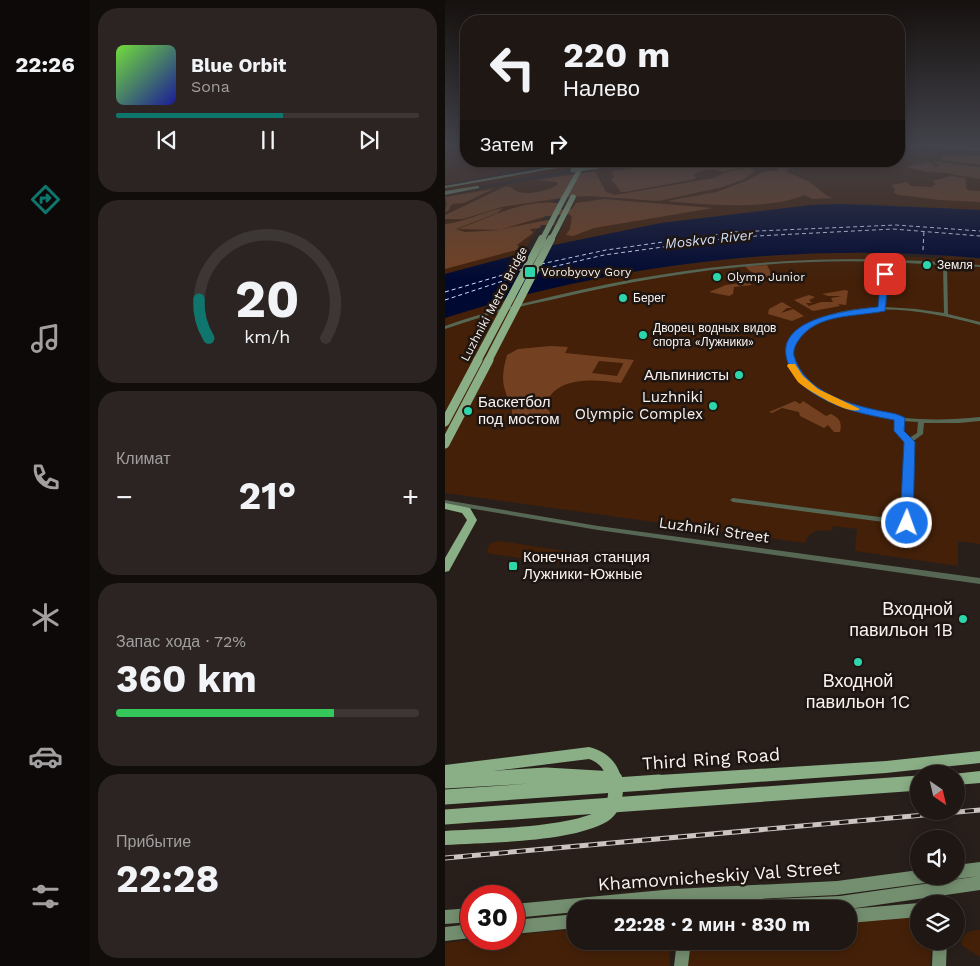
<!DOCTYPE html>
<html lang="ru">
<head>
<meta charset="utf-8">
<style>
  :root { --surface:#1e1714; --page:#2b2422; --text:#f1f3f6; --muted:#a19fa0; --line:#3c3634; --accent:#0f766e }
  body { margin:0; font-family:"Work Sans",sans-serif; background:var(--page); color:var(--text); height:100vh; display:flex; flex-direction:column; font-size:19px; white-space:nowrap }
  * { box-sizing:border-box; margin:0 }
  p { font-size:16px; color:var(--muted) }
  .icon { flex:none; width:28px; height:28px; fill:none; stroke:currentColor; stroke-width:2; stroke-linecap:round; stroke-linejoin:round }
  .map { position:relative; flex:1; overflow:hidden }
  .panel { display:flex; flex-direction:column; gap:8px; padding:8px; background:#100d0b; width:355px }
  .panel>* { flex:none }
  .hud { position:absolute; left:15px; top:15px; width:445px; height:152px; border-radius:20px; box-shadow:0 2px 12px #0003,0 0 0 1px var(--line); background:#1e1714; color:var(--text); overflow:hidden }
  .needle { width:32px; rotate:146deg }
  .fabs { position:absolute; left:465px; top:765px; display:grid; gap:10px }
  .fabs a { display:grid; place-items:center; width:55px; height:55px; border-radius:50%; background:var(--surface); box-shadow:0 2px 12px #0003,0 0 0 1px var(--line); font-size:25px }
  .speed { position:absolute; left:15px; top:885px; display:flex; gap:10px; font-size:25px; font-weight:700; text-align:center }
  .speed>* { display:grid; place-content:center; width:65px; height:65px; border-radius:50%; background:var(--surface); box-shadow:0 2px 12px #0003,0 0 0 1px var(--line); line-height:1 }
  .speed .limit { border:8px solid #d22; background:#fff; color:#111 }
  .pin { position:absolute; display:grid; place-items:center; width:42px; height:42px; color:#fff; margin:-21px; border-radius:10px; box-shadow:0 2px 8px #0006 }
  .me { position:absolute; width:55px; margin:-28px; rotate:2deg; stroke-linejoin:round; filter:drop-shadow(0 0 4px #0008) }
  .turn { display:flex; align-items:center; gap:18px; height:105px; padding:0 20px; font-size:22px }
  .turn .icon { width:65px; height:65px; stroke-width:2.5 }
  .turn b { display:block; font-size:35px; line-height:42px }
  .then { display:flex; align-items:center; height:48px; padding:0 20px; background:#0003; gap:10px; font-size:19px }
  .big { font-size:38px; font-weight:700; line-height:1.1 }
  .panel .widget { flex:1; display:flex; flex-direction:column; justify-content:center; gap:8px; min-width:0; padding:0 18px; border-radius:20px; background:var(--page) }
  .panel .dial { align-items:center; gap:0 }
  .dial svg { height:130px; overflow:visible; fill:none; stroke:var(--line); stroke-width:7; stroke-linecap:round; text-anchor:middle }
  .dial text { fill:var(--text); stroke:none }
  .song { display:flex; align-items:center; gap:15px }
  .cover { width:60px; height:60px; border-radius:8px; background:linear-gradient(135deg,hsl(100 70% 55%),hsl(240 70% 35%)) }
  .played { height:5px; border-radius:2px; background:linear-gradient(90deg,var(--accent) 55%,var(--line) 55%) }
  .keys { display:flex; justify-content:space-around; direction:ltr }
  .heat { display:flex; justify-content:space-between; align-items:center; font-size:28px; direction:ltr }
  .charge { height:8px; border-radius:4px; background:linear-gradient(90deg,#34c759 72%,var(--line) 0) }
  .trip { position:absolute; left:122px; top:900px; width:290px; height:50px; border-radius:20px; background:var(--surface); box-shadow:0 2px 12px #0003,0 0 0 1px var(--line); font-weight:700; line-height:50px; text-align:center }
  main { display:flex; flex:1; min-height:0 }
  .dock { display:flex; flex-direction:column; width:90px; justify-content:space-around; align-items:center; background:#0c0908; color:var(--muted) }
  .dock .icon { width:35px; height:35px }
  .dock .active { color:var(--accent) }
  .dock b { font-size:22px; color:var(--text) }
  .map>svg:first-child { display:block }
  .green { fill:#442008 }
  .forest { fill:#734122; fill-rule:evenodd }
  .water { fill:#000932 }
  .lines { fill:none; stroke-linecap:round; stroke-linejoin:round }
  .ferry { stroke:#cfdffe; stroke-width:1; stroke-dasharray:4 3; stroke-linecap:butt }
  .street { fill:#566754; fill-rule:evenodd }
  .secondary { fill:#748f6f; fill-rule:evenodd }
  .primary { fill:#8aae85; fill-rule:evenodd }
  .rail-casing { stroke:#cbc4c1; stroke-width:5 }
  .rail { stroke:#1f1611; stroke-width:3; stroke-dasharray:9; stroke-linecap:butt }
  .secondary-bridge { stroke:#748f6f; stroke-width:5 }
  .primary-bridge-far3 { stroke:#8aae85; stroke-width:5.5 }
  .primary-bridge-far2 { stroke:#8aae85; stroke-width:8 }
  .primary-bridge-far1 { stroke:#8aae85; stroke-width:9 }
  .primary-bridge { stroke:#8aae85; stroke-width:15 }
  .route { fill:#1a73e8; stroke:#114b97 }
  .slow { fill:#f59e0b }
  .poi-dot { fill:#2dd5ab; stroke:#1f1611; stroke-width:2 }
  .labels { text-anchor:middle; stroke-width:5; stroke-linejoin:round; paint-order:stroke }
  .far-poi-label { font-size:12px; fill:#f9f3f0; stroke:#1f1611; text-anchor:start }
  .far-street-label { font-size:12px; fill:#f9f3f0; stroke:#1f1611 }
  .far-water-label { font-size:14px; font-style:italic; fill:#cfdffe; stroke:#1f1611 }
  .poi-label { font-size:15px; fill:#f9f3f0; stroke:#1f1611; text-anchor:end }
  .street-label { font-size:15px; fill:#f9f3f0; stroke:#1f1611 }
  .near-poi-label { font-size:18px; fill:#f9f3f0; stroke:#1f1611; text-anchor:end }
  .near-street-label { font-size:18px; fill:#f9f3f0; stroke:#1f1611 }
</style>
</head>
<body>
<main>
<nav class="dock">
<b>22:26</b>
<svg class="icon active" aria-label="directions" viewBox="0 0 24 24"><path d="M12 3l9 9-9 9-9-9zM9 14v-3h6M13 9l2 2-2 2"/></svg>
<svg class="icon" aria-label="music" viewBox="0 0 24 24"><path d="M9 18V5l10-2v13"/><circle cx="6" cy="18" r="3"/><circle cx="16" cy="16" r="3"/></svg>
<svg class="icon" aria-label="phone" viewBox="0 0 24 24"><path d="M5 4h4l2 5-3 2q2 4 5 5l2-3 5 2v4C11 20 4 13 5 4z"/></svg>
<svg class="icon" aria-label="climate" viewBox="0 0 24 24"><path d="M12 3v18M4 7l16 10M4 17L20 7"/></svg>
<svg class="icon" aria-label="car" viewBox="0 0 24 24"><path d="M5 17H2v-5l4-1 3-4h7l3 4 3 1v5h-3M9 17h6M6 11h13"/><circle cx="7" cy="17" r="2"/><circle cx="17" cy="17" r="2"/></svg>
<svg class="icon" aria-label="filters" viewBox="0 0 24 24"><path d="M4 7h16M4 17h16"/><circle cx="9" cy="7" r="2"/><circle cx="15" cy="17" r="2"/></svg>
</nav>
<section class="panel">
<div class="widget">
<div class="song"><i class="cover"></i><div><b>Blue Orbit</b><p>Sona</p></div></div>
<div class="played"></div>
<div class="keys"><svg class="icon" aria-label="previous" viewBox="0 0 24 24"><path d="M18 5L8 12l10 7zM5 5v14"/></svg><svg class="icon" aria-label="pause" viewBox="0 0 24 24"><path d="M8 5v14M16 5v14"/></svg><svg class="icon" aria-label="next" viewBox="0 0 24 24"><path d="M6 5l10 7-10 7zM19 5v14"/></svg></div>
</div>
<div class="widget dial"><svg viewBox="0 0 100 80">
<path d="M14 69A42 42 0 1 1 86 69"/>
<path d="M14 69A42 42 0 0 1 8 45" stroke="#0f766e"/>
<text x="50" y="56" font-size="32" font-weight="700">20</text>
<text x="50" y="72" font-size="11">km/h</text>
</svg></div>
<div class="widget"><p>Климат</p>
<div class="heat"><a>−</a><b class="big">21°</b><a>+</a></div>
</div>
<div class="widget"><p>Запас хода · 72%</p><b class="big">360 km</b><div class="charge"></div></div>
<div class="widget"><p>Прибытие</p><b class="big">22:28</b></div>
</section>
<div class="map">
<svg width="535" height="966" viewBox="0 0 535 966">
  <rect width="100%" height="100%" fill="#281f1b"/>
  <path class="green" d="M 0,145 L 21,145 L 21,161 L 124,161 L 0,184 Z
    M 454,148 L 535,154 L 535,210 L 426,204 L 365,205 L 216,223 L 109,245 L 126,208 L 149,169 L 202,161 L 454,161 Z
    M 124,166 L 122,170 L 0,192 L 0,188 Z
    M 125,173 L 78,253 L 0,274 L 0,196 Z
    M 404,252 L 440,253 L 452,256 L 489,258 L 502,256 L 535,259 L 535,544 L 513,541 L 513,566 L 410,551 L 412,529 L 388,526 L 387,531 C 376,529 362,531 360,543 L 0,493 L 0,318 L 85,293 L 202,269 L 327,254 Z
    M 54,541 L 120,551 L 123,555 L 120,562 L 111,564 L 42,553 L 44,544 Z
    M 464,917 L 474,920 L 474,941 L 487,941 L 485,966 L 242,966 L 241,941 L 404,941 L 404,920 Z
    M 131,929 L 131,941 L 224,941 L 225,966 L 0,966 L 0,943 L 36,939 L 69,939 L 69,935 Z
    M 535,930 L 535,957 L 516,945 C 517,933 523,930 535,930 Z"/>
  <path class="forest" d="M 501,155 L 535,156 L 535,165 L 496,160 L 496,156 Z
    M 237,161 L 330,161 L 334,166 L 343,168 L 342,172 L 365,182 L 382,196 L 388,198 L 367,199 L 359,195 C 325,210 259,205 222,201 L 271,192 L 301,181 L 317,172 L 333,170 L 332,168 L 314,167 L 315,165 L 235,162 Z
    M 482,162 L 487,163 L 490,167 L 494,166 L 490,163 L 494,162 L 535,167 L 535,179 L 504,174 L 507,173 L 482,172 L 462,167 Z
    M 230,163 L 240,166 L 299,167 L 277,172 C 269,167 255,170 249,175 L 251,179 L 180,192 L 176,192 L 166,179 L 169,177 L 166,171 Z
    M 304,167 L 311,171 L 299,179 L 278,187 L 214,201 L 144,196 L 123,197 L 57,207 L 18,219 L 0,219 L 0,215 L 59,187 C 67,185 67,190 74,192 C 85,195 104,191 113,184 L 112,182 L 93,180 L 150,171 L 161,192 L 170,195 L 269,178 L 279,173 Z
    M 506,176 L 535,180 L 520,178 L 522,190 L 535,191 L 535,202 L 495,200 L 454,195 L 449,193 L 450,189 L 446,185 L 462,182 L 466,186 L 486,187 L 491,184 L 487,181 Z
    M 48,189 L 19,203 L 7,204 L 3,211 L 0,212 L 2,203 L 0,197 Z
    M 159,199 L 268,208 L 149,228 L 128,236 L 121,235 L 125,229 L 127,217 L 124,214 L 102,216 L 57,229 L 103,220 L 110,222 L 109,225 L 96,225 L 95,228 L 85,229 L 88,233 L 72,245 L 74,247 L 71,250 L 0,269 L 0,224 C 20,222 38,212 58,208 L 52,213 L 11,229 L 20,232 L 56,230 L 13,229 C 46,217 77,199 114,203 L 111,210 L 127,209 L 131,203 Z
    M 322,265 L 326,273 L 335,277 C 325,281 306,275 300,266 Z
    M 296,276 L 307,285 L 289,287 L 288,294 L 284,296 L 264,292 L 281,285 L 296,283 L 294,277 Z
    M 400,290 L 403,291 L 401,305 L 393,304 L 395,306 L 368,311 L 349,300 L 364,295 L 370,297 L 364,300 L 367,303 L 361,303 L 364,306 L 376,302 L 388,302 L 386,298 L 397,296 L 383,296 L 377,294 Z
    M 337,302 L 347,308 L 342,308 L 336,313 L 348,309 L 359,316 L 347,321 L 323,314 L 324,309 Z
    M 105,346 L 123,347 L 120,353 L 189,360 L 176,383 C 153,380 115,375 102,401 L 103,409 L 107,416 L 103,419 L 67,416 C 68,405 63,401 60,390 C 56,378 59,366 62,355 L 73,349 ZM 154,361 L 178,363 L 178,364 L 172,376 L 147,373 Z
    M 350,401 L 355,404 L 358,401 L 381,416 L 386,414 C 395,418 397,423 395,432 L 389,432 L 383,425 L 379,428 L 355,416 L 354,412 L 337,408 L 327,413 L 324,412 Z"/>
  <path class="water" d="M 395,204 L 535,210 L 535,258 C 354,242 174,262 0,318 L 0,274 L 109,245 L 216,223 L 366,205 Z"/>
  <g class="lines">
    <path class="ferry" d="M 478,250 L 479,230
      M 96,264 L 161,250 L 290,232 L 451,225 L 535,231
      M 94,270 L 159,255 L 292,237 L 448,229 L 535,236
      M 0,292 L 78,269
      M 0,300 L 73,276"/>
    <path class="street" d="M 425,259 L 480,261 L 535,265 L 535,267 L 502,265 L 503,314 L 535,322 L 535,325 C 484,311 421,299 371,324 C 360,329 348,337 347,351 C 345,365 356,377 367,385 C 415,420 478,423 535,417 L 535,421 L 514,423 L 479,423 L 478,434 L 467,442 L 464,523 L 461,525 L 288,502 L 285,500 L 288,498 L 458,520 L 461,441 L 451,431 L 451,420 C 417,416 357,399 343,363 C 340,354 341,346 347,338 C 365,314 407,308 435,307 L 439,262 C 328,258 218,273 110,299 C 87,304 63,309 40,316 C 26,320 13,325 0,329 L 0,326 C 35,313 73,305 109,296 C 177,280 245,268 315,263 C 351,260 388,259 425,259 ZM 443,262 L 498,265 L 499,313 L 471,309 L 439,307 ZM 457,421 L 473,422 L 472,433 L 464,438 L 457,431 Z
      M 0,500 L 153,526 L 535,578 L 535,584 L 153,530 L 0,504 Z"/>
    <path class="secondary" d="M 473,145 L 535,148 L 535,150 L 475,146 Z
      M 172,161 L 183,161 L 153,167 L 151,166 Z
      M 133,162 L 135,163 L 135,164 L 0,188 L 0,186 Z
      M 32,186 L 34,186 L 34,188 L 0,195 L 0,191 Z
      M 535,862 L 535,876 L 511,879 L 506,877 L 511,876 L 511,865 Z
      M 474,870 L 474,876 L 487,876 L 485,881 L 480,883 L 392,895 L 234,903 L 237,909 L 219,909 L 214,904 L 169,909 L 131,909 L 131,912 L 69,918 L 69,904 L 229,889 L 392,881 Z
      M 535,876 L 535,890 L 404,909 L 256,909 L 258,904 L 263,902 L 395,896 Z
      M 474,903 L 476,904 L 474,904 L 474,917 L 404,923 L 404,909 Z
      M 26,908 L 26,922 L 0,924 L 0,910 Z
      M 131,914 L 131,928 L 69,934 L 69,920 Z
      M 26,924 L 26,938 L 0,941 L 0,927 Z
      M 232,941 L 246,941 L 243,966 L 229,966 Z
      M 488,941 L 502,941 L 501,966 L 487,966 Z"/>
    <path class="primary" d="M 137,161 L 142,161 L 122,198 L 117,199 L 116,198 Z
      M 0,503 L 25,508 L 32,520 L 4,571 L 0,572 L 0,558 L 22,520 L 17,513 L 0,509 Z
      M 144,747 C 162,752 172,761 177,780 C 180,794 176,813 163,821 C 126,843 44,842 0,845 L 0,831 C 32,829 137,828 158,807 C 164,800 164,790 162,781 C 160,770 155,763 144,759 L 0,777 L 0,765 Z
      M 535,751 L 535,763 L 441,773 L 214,789 L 209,787 L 207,782 L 209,777 L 214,775 L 441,761 Z
      M 535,771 L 535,783 L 511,785 L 511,774 L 508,774 Z"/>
    <defs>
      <path id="rail" d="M 0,858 L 535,810"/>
    </defs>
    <use href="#rail" class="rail-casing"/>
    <use href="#rail" class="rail"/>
    <path class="secondary-bridge" d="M 128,170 L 153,166"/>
    <path class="primary-bridge-far3" d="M 97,240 L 119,198
      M 106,240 L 128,197"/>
    <path class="primary-bridge-far2" d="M 32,361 L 97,239
      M 43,361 L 106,239"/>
    <path class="primary-bridge-far1" d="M 0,422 L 33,360
      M 0,444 L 44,360"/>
    <path class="primary-bridge" d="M 0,781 L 101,775 L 170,779
      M 0,797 L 214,782
      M 0,817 L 474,783"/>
  </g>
  <linearGradient id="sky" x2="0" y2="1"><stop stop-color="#16110f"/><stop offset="0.52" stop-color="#42424a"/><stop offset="1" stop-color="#42424a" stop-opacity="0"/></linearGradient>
  <rect width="535" height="280" fill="url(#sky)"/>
  <path class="route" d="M 440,272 L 444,274 L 440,311 C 411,317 371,313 353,341 C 350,346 348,350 349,356 C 359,390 399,403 431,410 C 439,412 453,413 460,418 L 459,431 L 470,442 L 468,523 L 462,527 L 455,523 L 459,442 L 449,431 L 449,420 C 423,415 396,410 373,396 C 360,389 348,377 343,363 C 326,318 405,310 433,307 L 436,274 Z"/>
  <path class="slow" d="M 343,364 L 350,364 L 358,376 L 373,389 L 415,409 C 406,417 362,390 353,382 C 349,377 346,371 342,366 Z"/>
  <g class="poi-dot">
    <circle cx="482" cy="265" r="5"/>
    <rect x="79" y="266" width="12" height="12" rx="2.5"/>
    <circle cx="272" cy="277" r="5"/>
    <circle cx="178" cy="298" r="5"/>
    <circle cx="198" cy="335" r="5"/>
    <circle cx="294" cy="375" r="5"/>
    <circle cx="268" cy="406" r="5"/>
    <circle cx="23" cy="411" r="5"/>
    <rect x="63" y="561" width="10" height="10" rx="2.5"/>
    <circle cx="518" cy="619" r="5"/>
    <circle cx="413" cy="662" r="5"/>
  </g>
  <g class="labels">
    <g class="far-poi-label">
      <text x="492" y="269">Земля</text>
      <text x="96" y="276">Vorobyovy Gory</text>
      <text x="282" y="281">Olymp Junior</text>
      <text x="188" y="302">Берег</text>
      <text x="208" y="332">Дворец водных видов<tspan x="208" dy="14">спорта «Лужники»</tspan></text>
    </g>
    <g class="far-street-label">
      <text transform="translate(49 304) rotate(-62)" y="4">Luzhniki Metro Bridge</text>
    </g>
    <g class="far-water-label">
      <text transform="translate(264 239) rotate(-6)" y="5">Moskva River</text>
    </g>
    <g class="poi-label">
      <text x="284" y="380">Альпинисты</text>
      <text x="258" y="402">Luzhniki<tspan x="258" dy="17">Olympic Complex</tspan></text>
      <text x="33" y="407" text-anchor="start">Баскетбол<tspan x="33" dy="17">под мостом</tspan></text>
      <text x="78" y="562" text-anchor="start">Конечная станция<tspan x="78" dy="17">Лужники-Южные</tspan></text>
    </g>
    <g class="street-label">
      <text transform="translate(269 530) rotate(8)" y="5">Luzhniki Street</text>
    </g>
    <g class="near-poi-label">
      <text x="508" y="615">Входной<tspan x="508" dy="21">павильон 1B</tspan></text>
      <text x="413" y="687" text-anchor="middle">Входной<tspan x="413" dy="21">павильон 1C</tspan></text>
    </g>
    <g class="near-street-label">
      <text transform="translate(266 759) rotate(-4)" y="6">Third Ring Road</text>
      <text transform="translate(274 876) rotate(-4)" y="6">Khamovnicheskiy Val Street</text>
    </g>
  </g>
</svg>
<div class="fabs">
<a><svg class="needle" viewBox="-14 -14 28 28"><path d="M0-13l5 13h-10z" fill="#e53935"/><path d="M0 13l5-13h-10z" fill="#a19fa0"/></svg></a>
<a><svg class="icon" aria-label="sound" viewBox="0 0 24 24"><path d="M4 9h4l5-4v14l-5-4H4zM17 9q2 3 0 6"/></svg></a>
<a><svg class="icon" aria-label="layers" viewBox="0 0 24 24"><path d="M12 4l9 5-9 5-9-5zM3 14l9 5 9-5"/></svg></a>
</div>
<div class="speed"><div class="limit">30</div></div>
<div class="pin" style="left:440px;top:274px;background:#d93025"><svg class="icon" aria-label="arrive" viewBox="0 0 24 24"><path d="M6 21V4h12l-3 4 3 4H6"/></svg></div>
<svg class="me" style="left:462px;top:523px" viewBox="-20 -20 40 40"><circle r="17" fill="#1a73e8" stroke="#fff" stroke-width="3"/><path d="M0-11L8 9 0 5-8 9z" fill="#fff"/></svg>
<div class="trip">22:28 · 2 мин · 830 m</div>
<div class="hud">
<div class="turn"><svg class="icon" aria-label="left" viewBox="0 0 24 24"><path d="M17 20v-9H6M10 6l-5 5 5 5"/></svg><div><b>220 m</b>Налево</div></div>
<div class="then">Затем<svg class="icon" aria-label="right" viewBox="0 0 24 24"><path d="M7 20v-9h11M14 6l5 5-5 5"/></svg></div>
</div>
</div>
</main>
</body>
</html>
